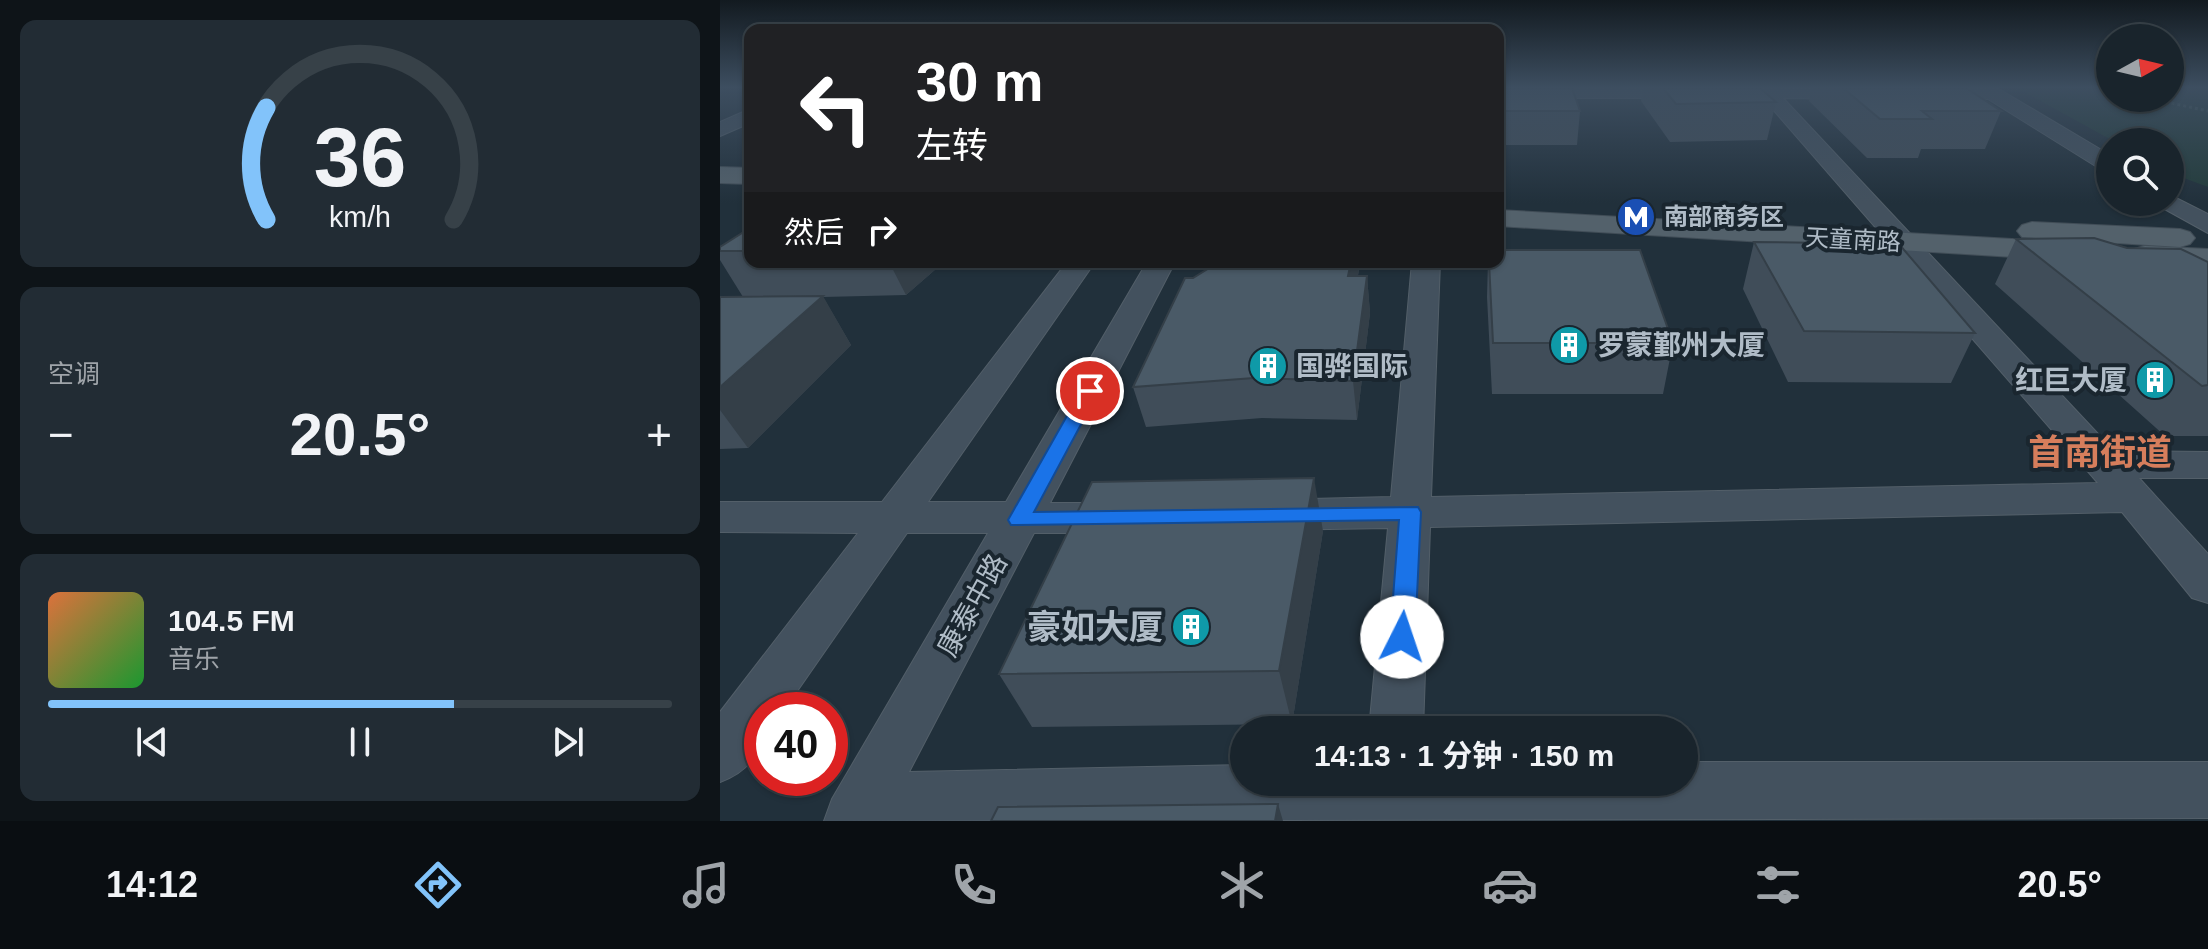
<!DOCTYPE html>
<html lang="zh">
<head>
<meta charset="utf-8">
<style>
  :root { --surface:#19242c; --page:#222c34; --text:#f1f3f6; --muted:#9fa4a9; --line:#374148; --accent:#82c3fa }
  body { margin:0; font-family:Helvetica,"Noto Sans SC",sans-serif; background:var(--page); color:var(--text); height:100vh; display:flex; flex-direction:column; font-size:30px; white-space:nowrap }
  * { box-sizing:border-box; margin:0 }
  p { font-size:26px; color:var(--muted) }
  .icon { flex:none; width:44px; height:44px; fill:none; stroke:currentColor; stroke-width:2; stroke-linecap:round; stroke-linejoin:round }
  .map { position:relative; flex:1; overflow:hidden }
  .side { display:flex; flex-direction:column; gap:20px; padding:20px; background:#0e1418; width:720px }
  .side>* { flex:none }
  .top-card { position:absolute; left:24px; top:24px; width:760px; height:244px; border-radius:16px; box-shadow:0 2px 6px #0004,0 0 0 2px var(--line); background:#202124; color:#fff; overflow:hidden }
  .needle { width:52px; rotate:82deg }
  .fabs { position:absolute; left:1376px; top:24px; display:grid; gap:16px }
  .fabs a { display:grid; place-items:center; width:88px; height:88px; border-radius:50%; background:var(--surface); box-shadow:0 2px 6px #0004,0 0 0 2px var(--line); font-size:40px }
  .speed { position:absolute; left:24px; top:692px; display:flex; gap:16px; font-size:40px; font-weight:700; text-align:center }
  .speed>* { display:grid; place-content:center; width:104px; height:104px; border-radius:50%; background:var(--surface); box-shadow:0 2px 6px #0004,0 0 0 2px var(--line); line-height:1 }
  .speed .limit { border:12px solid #d22; background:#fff; color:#111 }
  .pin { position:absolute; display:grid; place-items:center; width:68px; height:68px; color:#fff; margin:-34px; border:4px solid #fff; border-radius:50%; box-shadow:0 2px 8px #0007 }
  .me { position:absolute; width:88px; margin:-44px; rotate:4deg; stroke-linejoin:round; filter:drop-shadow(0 0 6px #0008) }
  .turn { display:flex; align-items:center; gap:28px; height:168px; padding:0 40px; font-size:36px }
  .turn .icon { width:104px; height:104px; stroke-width:2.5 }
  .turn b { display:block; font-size:56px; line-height:68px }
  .then { display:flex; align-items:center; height:76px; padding:0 40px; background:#0003; gap:16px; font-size:30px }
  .big { font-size:60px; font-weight:700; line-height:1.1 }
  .side .tile { flex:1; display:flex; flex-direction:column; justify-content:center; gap:12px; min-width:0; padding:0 28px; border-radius:16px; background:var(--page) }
  .side .dial { align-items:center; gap:0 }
  .dial svg { height:208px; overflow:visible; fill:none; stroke:var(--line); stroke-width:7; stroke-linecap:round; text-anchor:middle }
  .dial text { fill:var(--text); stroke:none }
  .song { display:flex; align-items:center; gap:24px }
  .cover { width:96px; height:96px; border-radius:12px; background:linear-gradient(135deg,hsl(20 70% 55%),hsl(130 70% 35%)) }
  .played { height:8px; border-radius:4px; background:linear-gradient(90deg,var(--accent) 65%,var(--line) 65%) }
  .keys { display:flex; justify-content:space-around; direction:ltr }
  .heat { display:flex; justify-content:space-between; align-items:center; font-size:44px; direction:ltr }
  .trip { position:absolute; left:510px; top:716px; width:468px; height:80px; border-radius:40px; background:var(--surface); box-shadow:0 2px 6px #0004,0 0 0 2px var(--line); font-weight:700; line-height:80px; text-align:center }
  .tabs { display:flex; height:128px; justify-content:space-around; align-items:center; background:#0a0e12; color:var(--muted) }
  .tabs .icon { width:56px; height:56px }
  .tabs .selected { color:var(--accent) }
  .tabs b { font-size:36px; color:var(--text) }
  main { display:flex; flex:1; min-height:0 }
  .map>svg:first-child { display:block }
  .green { fill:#233c3b }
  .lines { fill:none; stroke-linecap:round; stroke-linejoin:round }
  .secondary-casing { stroke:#535f69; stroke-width:2 }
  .primary-casing { stroke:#414d57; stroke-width:2 }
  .path { stroke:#415857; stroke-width:3; stroke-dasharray:3 3; stroke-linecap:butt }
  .secondary { fill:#43515e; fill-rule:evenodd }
  .primary { fill:#53616b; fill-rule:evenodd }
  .wall { fill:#404d59 }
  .shaded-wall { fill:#343f48 }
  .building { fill:#4a5a67; stroke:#343f48; stroke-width:2 }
  .route { fill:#1a73e8; stroke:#114b97; stroke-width:2 }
  .labels { text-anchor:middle; stroke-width:8; stroke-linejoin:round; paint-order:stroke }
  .far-poi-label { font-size:24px; font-weight:bold; fill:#b0bcc7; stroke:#1a262f; text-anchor:start }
  .far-street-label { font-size:24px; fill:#b0bcc7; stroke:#1a262f }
  .poi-label { font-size:28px; font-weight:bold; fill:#b0bcc7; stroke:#1a262f; text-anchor:start }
  .street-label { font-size:28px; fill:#b0bcc7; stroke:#1a262f }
  .near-poi-label { font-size:34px; font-weight:bold; fill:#b0bcc7; stroke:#1a262f; text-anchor:end }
  .district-label { font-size:36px; font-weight:bold; fill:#d67e5c; stroke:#1a262f }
</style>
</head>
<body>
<main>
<section class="side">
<div class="tile dial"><svg viewBox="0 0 100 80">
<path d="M14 69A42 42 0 1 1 86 69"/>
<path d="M14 69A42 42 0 0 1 14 26" stroke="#82c3fa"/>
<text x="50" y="56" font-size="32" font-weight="700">36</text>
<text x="50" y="72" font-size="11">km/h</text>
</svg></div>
<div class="tile"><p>空调</p>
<div class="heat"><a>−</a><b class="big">20.5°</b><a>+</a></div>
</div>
<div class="tile">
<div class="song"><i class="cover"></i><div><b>104.5 FM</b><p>音乐</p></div></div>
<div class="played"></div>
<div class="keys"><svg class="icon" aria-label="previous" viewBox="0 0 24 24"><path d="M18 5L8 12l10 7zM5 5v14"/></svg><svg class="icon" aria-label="pause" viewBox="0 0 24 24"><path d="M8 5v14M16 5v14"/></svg><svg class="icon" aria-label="next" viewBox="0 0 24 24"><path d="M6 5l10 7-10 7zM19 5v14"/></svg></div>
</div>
</section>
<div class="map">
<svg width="1488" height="821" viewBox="0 0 1488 821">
  <rect width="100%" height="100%" fill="#21303b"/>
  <path class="green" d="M 1297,88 L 1390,88 L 1390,98 L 1450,98 L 1450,88 L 1488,88 L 1488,187 L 1450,173 L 1450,142 L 1395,142 Z"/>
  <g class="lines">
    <defs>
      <path id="secondary" d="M 778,88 L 978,88 L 981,92 L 972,98 L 778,98 Z
        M 1026,88 L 1147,89 L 1149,93 L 1140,99 L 1063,98 L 1394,451 L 1488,452 L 1488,478 L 1419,478 L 1488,554 L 1488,603 L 1472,598 L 1402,512 L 710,527 L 703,730 L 649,730 L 668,528 L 550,530 L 535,526 L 529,515 L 535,504 L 550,500 L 671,497 L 692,262 L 720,262 L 711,497 L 1378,483 L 1043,98 L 1025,96 L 1023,92 Z
        M 1202,88 L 1277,88 L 1390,155 L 1390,172 L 1382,170 L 1268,99 L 1204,99 L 1195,93 Z
        M 30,109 L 30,123 L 0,136 L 0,122 Z
        M 1450,195 L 1488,214 L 1488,233 L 1441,207 L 1438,202 L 1450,202 Z
        M 347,262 L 375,262 L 208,502 L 286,502 L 427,262 L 455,262 L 330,503 L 402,503 L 417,507 L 423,518 L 417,529 L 402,533 L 314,533 L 189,772 L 524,765 L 524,782 L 964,782 L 964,762 L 1488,762 L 1488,818 L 104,821 L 112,799 L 268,533 L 187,533 L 64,710 L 42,710 C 42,747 37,768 0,782 L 0,712 L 138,533 L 0,532 L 0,502 L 162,502 Z"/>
      <path id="primary" d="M 0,167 L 30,168 L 30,184 L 0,183 Z
        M 778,210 L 1345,242 L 1356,245 L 1360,251 L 1356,257 L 1345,260 L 778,226 Z
        M 1312,222 L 1460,229 L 1470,232 L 1475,238 L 1470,244 L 1460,247 L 1302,237 L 1297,231 L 1302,225 Z
        M 1425,246 L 1488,249 L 1488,267 L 1414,261 L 1410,255 L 1414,249 Z"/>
    </defs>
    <use href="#secondary" class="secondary-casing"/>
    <use href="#primary" class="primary-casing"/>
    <path class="path" d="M 1383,88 L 1390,89
      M 1428,98 L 1488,111"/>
    <use href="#secondary" class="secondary"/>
    <use href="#primary" class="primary"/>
  </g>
  <path class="wall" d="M 778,88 L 860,111 L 857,145 L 778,145 Z
    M 923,88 L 1040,88 L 1056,102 L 1047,140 L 950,142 L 921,101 Z
    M 1092,88 L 1246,88 L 1281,111 L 1265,149 L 1201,149 L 1198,158 L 1147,158 L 1089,101 Z
    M 30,228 L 30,262 L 224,262 L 186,295 L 103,297 L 131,345 L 28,448 L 0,449 L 0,297 L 23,297 L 0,260 L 0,247 Z
    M 1296,239 L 1407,248 L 1488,262 L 1488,436 L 1445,436 L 1275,284 Z
    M 1034,242 L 1255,333 L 1231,383 L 1068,382 L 1023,289 Z
    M 493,262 L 640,262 L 638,276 L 647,276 L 650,313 L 637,420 L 542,418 L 426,427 L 413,387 L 473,278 L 493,266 Z
    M 768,262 L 778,262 L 953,343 L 943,394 L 772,394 L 767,297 Z
    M 603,531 L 572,724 L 312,727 L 279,674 Z"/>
  <path class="shaded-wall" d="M 169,262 L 224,262 L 186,295 Z
    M 631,262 L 640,262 L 632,313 L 628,276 Z
    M 647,276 L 650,313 L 637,420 L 633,381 Z
    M 103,296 L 131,345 L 28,448 L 0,410 L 0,387 Z
    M 594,478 L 603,531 L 572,724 L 559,671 Z
    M 558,804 L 563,821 L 555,821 Z"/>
  <path class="building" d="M 778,88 L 852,88 L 860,111 L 778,111 Z
    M 943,88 L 1040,88 L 1056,102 L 956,104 Z
    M 1123,88 L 1246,88 L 1281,111 L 1202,111 L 1212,119 L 1160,119 Z
    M 30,228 L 30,251 L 0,251 L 0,247 Z
    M 1374,238 L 1407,248 L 1461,249 L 1488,262 L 1488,385 L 1482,386 L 1296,239 Z
    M 1034,242 L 1179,244 L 1255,333 L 1084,331 Z
    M 778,250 L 920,250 L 953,343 L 773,343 L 769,262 L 778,262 Z
    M 499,262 L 631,262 L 628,276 L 647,276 L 633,381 L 534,378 L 413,387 L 465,278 L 473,278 Z
    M 103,296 L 0,387 L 0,297 Z
    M 594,478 L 559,671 L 279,674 L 372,482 Z
    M 558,804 L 555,821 L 271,821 L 278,807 Z"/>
  <linearGradient id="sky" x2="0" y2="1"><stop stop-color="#121a20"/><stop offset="0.43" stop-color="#3d4e60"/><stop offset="1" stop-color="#3d4e60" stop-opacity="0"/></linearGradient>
  <rect width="1488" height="203" fill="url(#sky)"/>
  <path class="route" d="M 370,385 L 379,391 L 314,512 L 698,507 L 701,512 L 695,637 L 691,644 L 682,647 L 674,644 L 670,637 L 679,520 L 291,525 L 288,520 L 361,391 Z"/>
  <defs>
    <symbol id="metro-disc" viewBox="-11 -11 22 22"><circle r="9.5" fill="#1a4fb4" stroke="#1a262f"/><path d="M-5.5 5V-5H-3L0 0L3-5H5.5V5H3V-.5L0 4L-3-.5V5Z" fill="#fff"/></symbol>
    <symbol id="building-disc" viewBox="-11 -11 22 22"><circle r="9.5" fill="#0f9aa8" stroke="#1a262f"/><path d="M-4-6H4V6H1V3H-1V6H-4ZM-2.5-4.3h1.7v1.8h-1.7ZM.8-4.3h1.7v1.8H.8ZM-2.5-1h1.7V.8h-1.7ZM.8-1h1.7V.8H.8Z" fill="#fff"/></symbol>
  </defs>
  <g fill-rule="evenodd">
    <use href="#metro-disc" x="894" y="195" width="44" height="44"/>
    <use href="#building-disc" x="827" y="323" width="44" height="44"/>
    <use href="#building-disc" x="526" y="344" width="44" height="44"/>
    <use href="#building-disc" x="1413" y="358" width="44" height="44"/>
    <use href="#building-disc" x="449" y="605" width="44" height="44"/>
  </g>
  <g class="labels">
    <g class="far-poi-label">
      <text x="944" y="225">南部商务区</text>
    </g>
    <g class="far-street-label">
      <text transform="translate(1133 240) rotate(3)" y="8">天童南路</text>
    </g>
    <g class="poi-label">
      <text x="877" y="355">罗蒙鄞州大厦</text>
      <text x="576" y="376">国骅国际</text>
      <text x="1407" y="390" text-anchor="end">红巨大厦</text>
    </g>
    <g class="street-label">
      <text transform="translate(252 605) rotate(-61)" y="10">康泰中路</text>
    </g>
    <g class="near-poi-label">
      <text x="443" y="639">豪如大厦</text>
    </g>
    <g class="district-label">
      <text x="1380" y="465">首南街道</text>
    </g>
  </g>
</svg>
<div class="fabs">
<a><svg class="needle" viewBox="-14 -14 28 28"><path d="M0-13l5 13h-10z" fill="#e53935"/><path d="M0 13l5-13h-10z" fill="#9fa4a9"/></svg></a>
<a><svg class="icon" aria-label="search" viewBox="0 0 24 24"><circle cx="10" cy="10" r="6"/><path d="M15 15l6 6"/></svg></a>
</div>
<div class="speed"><div class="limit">40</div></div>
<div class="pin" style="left:370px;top:391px;background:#d93025"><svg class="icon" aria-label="arrive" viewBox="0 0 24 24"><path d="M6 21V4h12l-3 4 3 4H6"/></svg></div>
<svg class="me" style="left:682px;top:637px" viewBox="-20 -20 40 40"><circle r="19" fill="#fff"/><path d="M0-13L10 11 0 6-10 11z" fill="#1a73e8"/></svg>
<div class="trip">14:13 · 1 分钟 · 150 m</div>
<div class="top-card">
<div class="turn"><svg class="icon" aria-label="left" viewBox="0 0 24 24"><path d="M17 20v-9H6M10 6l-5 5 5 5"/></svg><div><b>30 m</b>左转</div></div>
<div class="then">然后<svg class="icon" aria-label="right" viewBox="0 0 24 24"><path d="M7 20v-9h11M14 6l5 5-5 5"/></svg></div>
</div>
</div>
</main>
<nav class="tabs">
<b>14:12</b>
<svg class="icon selected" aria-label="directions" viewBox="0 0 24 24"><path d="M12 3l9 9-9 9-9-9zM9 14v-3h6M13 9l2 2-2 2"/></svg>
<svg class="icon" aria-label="music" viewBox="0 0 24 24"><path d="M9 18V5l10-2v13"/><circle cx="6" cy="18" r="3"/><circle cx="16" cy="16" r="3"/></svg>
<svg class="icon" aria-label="phone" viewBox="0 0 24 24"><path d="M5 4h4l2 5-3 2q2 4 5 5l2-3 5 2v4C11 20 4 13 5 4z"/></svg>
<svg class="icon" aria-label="climate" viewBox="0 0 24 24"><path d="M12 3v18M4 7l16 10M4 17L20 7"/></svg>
<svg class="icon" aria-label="car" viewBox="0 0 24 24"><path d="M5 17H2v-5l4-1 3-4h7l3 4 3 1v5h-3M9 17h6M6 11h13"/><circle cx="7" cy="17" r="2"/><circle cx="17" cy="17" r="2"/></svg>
<svg class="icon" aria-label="filters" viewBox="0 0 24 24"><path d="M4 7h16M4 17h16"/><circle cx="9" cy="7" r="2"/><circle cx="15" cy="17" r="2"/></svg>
<b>20.5°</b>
</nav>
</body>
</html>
